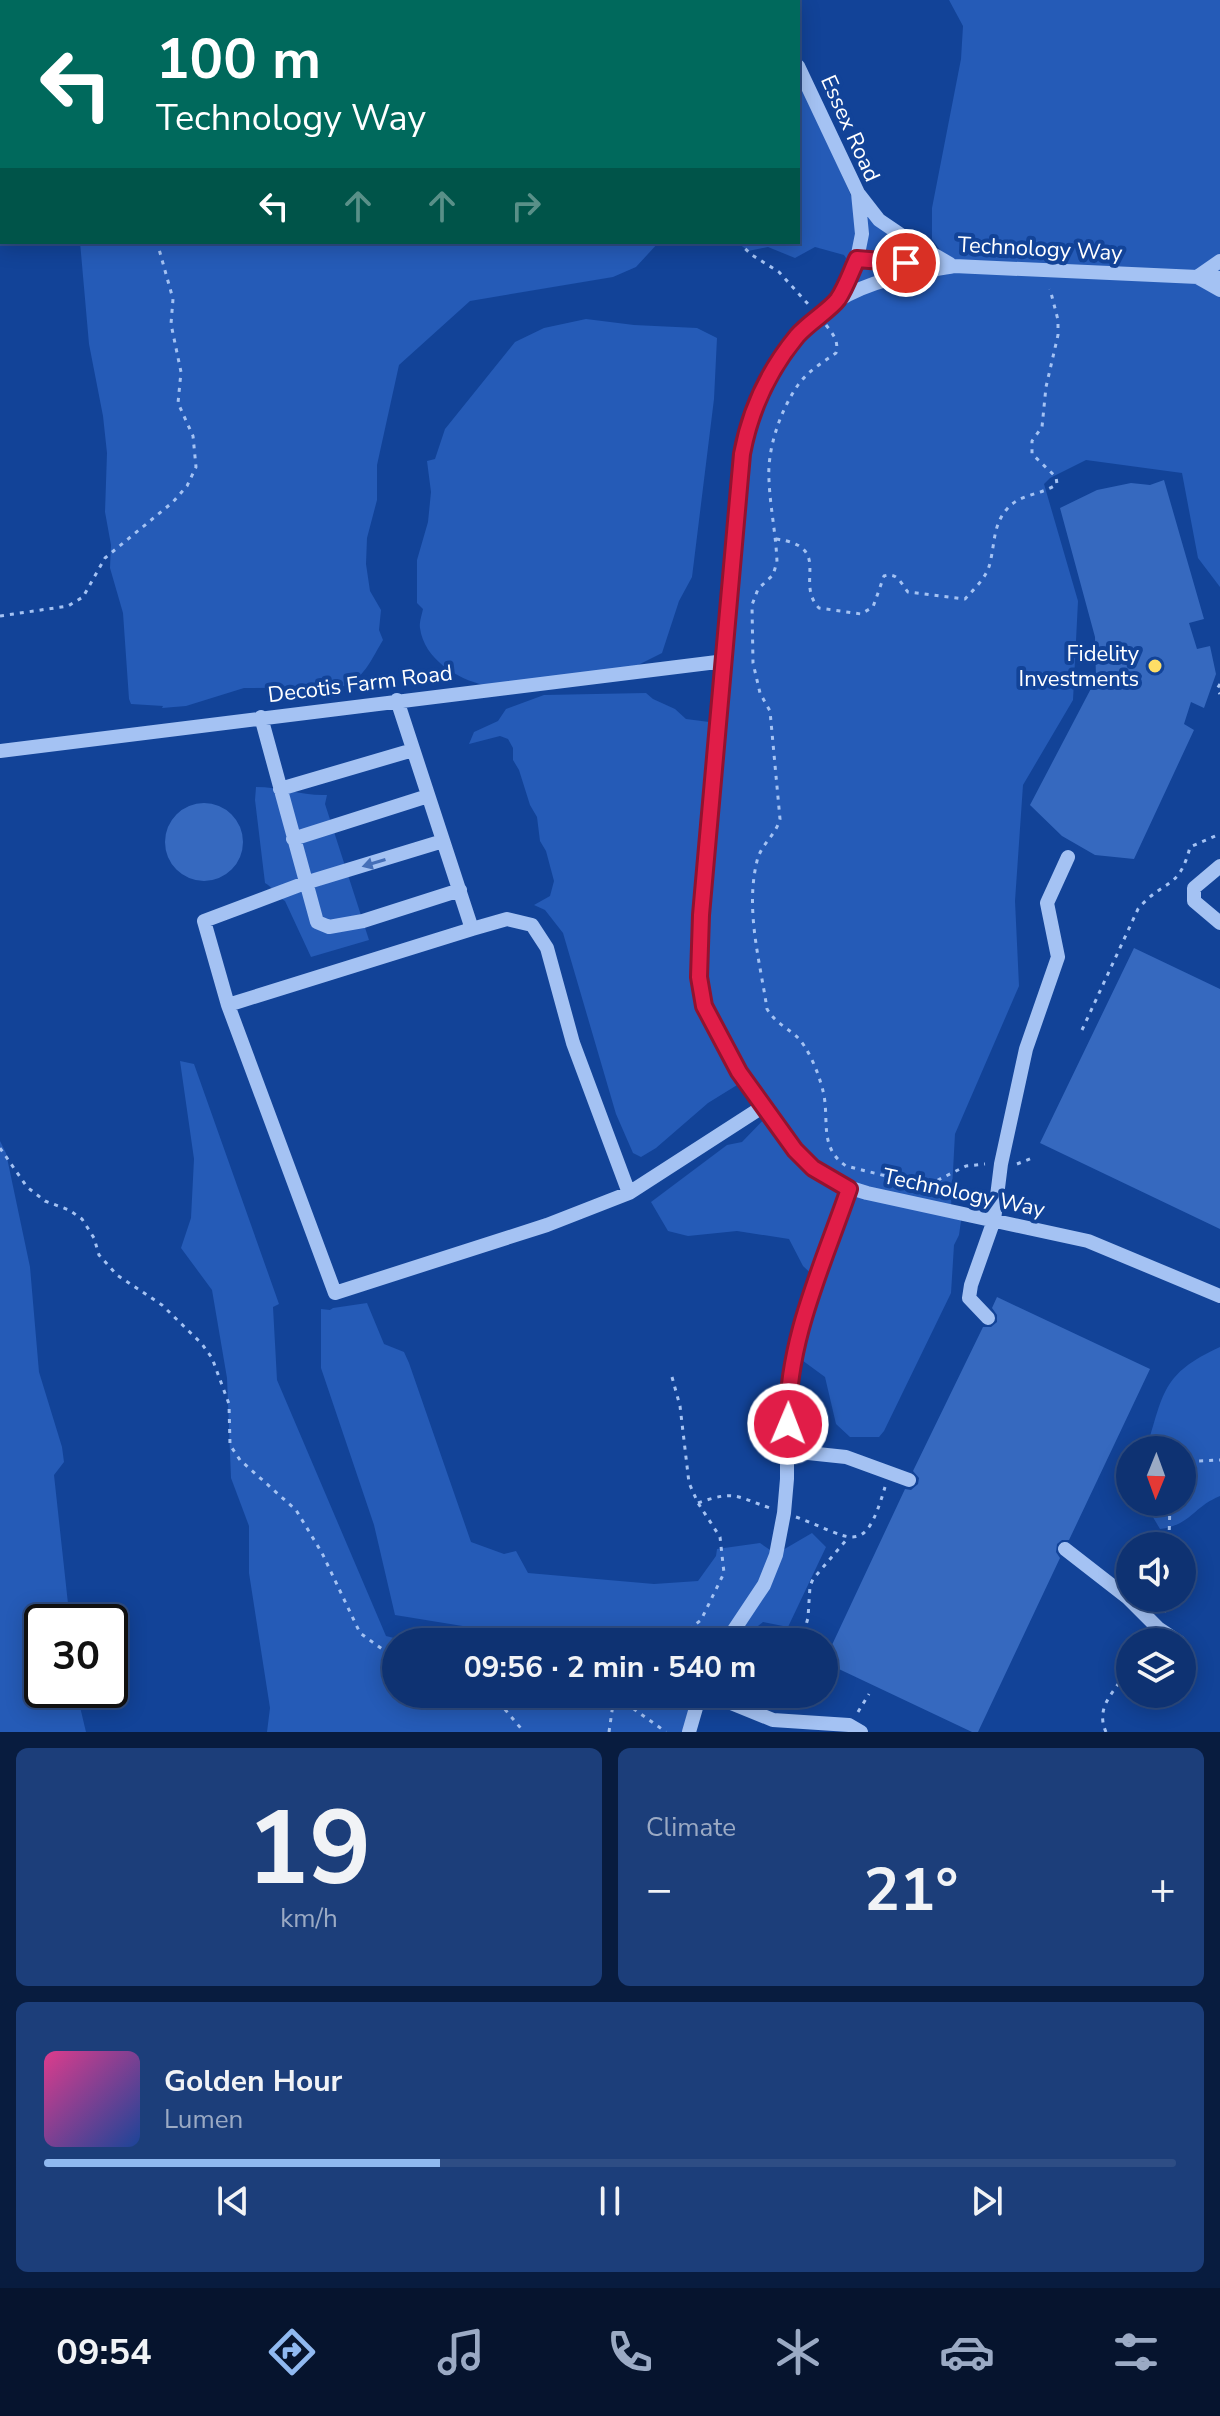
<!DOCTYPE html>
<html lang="en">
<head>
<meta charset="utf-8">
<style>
  :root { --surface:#0e3272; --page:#1c3e7a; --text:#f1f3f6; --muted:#9baac4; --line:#2e4d84; --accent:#90b9f0 }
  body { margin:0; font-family:"Nunito Sans",sans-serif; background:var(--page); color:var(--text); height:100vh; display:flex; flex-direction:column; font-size:30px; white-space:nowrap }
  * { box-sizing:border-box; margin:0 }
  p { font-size:26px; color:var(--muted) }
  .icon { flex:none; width:44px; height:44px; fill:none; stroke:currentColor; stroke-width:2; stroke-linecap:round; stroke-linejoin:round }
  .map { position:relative; height:1732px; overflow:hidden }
  .details { display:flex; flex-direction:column; gap:16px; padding:16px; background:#081c3f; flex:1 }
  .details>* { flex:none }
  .guide { position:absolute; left:0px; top:0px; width:800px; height:244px; box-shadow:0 4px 20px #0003,0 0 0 2px var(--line); background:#00695c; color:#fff; overflow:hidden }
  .needle { width:52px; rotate:181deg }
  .fabs { position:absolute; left:1116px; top:1436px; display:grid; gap:16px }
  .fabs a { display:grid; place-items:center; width:80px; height:80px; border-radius:50%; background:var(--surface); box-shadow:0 4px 20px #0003,0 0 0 2px var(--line); font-size:40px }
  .speed { position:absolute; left:24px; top:1604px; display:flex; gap:16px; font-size:40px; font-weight:700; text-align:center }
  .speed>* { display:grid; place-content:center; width:104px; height:104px; border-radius:50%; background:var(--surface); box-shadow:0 4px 20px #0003,0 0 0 2px var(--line); line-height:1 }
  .speed .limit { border:4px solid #111; border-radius:12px; background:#fff; color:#111 }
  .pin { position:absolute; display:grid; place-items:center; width:68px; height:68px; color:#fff; margin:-34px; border:4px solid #fff; border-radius:50%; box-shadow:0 2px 8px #0007 }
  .me { position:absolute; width:88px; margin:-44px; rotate:1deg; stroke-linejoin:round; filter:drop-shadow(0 0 6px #0008) }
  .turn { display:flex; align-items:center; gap:28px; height:168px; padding:0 24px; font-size:36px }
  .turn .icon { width:104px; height:104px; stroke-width:2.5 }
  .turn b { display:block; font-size:56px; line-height:68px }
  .lanes { display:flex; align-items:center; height:76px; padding:0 24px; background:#0003; justify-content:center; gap:40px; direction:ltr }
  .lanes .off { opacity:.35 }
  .big { font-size:60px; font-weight:700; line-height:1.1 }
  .details .widget { flex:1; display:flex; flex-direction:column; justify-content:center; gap:12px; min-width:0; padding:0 28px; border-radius:12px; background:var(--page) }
  .details .dial { align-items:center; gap:0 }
  .dial b { font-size:104px; line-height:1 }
  .song { display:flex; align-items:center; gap:24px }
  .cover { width:96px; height:96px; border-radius:12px; background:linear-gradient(135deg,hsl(330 70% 55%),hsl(220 70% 35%)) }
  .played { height:8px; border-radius:4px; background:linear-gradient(90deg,var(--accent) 35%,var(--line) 35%) }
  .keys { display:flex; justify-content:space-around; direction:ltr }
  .heat { display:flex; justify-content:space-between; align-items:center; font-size:44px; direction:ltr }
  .details .tiles { flex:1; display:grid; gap:16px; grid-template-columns:1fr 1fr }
  .widget:last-child { grid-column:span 2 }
  .trip { position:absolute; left:382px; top:1628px; width:456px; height:80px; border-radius:40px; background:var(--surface); box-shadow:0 4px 20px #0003,0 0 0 2px var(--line); font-weight:700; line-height:80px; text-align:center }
  .tabs { display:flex; height:128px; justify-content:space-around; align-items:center; background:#06142e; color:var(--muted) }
  .tabs .icon { width:56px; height:56px }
  .tabs .active { color:var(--accent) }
  .tabs b { font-size:36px; color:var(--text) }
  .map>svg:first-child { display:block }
  .green { fill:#255bb7 }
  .building { fill:#3669bf }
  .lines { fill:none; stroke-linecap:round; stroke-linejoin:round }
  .path { stroke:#a4c2f3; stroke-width:3; stroke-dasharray:4 6; stroke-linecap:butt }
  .minor { stroke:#a4c2f3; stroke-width:14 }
  .oneway { fill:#456fb8 }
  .route-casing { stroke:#92132f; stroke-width:20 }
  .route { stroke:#e11d48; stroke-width:14 }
  .poi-dot { fill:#ffde66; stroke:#124398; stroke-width:3 }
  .labels { text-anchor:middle; stroke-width:8; stroke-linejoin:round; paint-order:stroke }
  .street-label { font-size:22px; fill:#fff; stroke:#124398 }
  .poi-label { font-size:22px; fill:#fff; stroke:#124398; text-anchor:end }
</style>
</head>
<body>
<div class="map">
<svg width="1220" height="1732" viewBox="0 0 1220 1732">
  <rect width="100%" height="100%" fill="#124398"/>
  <path class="green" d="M 59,0 L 735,0 L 740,2 L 59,2 Z
    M 949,0 L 1220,0 L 1220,587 L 1198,558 L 1182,473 L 1086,460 L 1050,478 L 1044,484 L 1078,601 L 1073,700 L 1023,785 L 1015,901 L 1019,986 L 955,1134 L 951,1207 L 962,1214 L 959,1235 L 954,1245 L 951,1293 L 884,1431 L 879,1437 L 850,1437 L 836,1424 L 825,1377 L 795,1355 L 819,1281 L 803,1266 L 789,1239 L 737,1231 L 688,1236 L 668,1231 L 651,1202 L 727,1145 L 742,1142 L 769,1114 L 742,1082 L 708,1103 L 656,1148 L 641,1157 L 633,1153 L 616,1114 L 563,933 L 545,910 L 534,905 L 550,896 L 554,881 L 546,851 L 540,841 L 537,817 L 530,805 L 519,770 L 513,760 L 513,748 L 508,739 L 500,736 L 469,744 L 474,732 L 498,721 L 506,709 L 544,695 L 646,693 L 653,699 L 675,709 L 686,719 L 717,723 L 745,443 L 767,384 L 840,289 L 846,258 L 844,255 L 815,247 L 795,258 L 768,247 L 748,251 L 737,242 L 798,242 L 798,76 L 857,209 L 952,267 L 932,239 L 932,208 L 961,59 L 963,26 Z
    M 80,242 L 659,242 L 636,267 L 613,277 L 470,301 L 399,365 L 377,465 L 377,500 L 367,538 L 366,564 L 370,591 L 381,610 L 379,630 L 383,640 C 372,658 363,682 340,687 L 244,688 L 186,706 L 162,708 L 163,706 L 131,704 L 129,699 L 123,613 L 110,568 L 111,545 L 105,512 L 107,453 L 103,416 L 89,344 Z
    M 586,319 L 634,325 L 697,328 L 717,338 L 714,399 L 692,577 L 679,601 L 662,653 L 630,669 L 484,685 C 457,679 424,659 420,628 C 419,623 422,614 423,609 L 417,603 L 417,560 L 428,522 L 431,492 L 427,461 L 435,459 L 445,429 L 515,342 L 544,328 Z
    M 256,787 C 281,787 302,796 327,795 L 325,804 L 369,940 L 311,957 L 285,901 C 276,896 274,888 265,883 L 255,800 Z
    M 180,1061 L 194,1064 L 279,1304 L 273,1307 L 277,1380 L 386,1636 L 410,1642 L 396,1642 L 396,1694 L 701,1694 L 688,1732 L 267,1732 L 270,1708 L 249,1573 L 249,1526 L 231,1478 L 227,1378 L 212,1290 L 181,1248 L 191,1218 L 194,1159 Z
    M 0,1141 L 6,1153 L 30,1267 L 39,1372 L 62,1447 L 64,1462 L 54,1475 L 70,1622 L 42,1622 L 42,1690 L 76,1690 L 86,1732 L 0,1732 Z
    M 367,1303 L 384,1344 L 404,1352 L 409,1363 L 471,1542 L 504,1554 L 516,1551 L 528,1573 L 654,1584 L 698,1581 L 716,1556 L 717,1549 L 760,1543 L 776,1554 L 812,1533 L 826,1547 L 788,1627 L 763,1622 L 758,1626 L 596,1642 L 561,1642 L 395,1615 L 374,1525 L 321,1368 L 321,1309 L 330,1310 L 333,1308 Z
    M 1220,1347 L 1220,1496 C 1193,1507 1191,1525 1160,1529 L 1144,1502 L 1182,1502 L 1182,1450 L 1146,1450 C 1164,1393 1161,1374 1220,1347 Z"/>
  <path class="building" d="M 1164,480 L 1204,619 L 1189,623 L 1197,649 L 1210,646 L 1216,674 L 1204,708 L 1191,702 L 1184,724 L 1194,730 L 1134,859 L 1095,855 L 1062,836 L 1030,805 L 1096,679 L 1095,637 L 1060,508 L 1097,490 L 1131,483 L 1150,485 Z
    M165 842a39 39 0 1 1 78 0a39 39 0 1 1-78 0Z
    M 1134,948 L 1220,989 L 1220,1229 L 1040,1143 Z
    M 997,1297 L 1150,1369 L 1069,1540 L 1062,1540 L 1057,1544 L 1056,1552 L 1060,1558 L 978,1732 L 972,1732 L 824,1662 L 905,1489 L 911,1490 L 918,1484 L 919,1478 L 913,1471 L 983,1327 L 991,1327 L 997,1322 L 997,1315 L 992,1308 Z"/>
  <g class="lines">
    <path class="path" d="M 454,0 L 458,2
      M 228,2 L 230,0
      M 738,242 L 752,255 L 779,272 L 808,304
      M 826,325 C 833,334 839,341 836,353 C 823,362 808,371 798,385 C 780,411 767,449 769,480 C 770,507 776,534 777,562 L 773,575 L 758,589 L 752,605 L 753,663 L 760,693 L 770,711 L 780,819 C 776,835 761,844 757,861 C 745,910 760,961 767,1009 C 774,1021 784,1026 795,1035 C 808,1046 819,1074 823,1091 C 830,1119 818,1147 846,1166 L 926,1186 L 966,1166 L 985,1164
      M 776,539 C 834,547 794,582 819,608 L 861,614 L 873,607 L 884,576 C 897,572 900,582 908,592 L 965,599 C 975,588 987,577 990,563 C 995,543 993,525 1007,509 C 1019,494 1042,495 1057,484 L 1056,477 L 1032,454 L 1032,441 L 1042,427 L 1046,387 L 1058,335 L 1058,320 L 1050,289
      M 0,616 L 68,606 L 83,597 L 105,558 L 173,502 L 187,486 L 196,467 L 193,436 L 178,403 L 181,372 L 171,324 L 173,299 L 157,242
      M 1220,684 L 1217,689 L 1220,694
      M 1082,1030 L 1138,909 C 1163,879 1179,891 1190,847 L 1220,834
      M 0,1148 L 27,1187 L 45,1201 L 69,1210 L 82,1219 L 94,1238 L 99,1255 L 117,1275 L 162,1305 L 202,1344 L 212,1358 L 229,1404 L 230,1445 L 240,1460 L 296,1510 L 322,1553 L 360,1633 L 389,1654 L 396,1656
      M 1017,1164 L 1032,1158
      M 672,1377 L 680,1406 L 689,1483 L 698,1503 L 720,1537 L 724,1573 L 701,1620 L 673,1642
      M 1182,1471 L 1198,1461 L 1220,1460
      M 698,1503 C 735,1490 735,1496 770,1508
      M 796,1517 C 853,1538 864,1559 885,1487
      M 1169,1540 L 1170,1502
      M 1163,1546 L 1169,1540 L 1177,1546
      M 1164,1612 L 1173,1598
      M 801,1642 L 808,1618 L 810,1586 L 813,1579 L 848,1538
      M 492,1694 L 524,1732
      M 798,1694 L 809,1706
      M 617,1697 L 666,1732
      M 858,1712 L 869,1694
      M 609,1732 L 613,1704 L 620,1694
      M 1106,1732 C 1093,1703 1121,1688 1130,1664"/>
    <path class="minor" d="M 737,0 L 739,2
      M 798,66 L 858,193 L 862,234 L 857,259 L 837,300
      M 858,193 L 879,220 L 907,239 L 950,264
      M 857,259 L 954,266 L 1220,278
      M 1220,261 L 1197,277 L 1220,290
      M 954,266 C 914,273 872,279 837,301 C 786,332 753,396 742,454 L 701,915 C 700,943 696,974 703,1002 C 706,1013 714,1024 719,1035 C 741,1075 778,1137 811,1167 C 828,1181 847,1187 867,1193 L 1088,1241 L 1220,1296
      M 397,700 L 472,929 L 507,919 L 532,925 L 547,948 L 573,1043 L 629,1193
      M 261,717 L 317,922 L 329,927 L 363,921 L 460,890
      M 0,751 L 725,661
      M 280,789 L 413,750
      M 293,839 L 428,796
      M 443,841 L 305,883 L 204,921 L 228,1005 L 472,929
      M 1220,866 L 1194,888 L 1194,901 L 1220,923
      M 228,1005 L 335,1293 L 547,1225 L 629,1193 L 764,1106
      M 988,1318 L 969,1298 L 971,1285 L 994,1220 L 1001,1164 L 1026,1049 L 1058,957 L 1047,903 L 1068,857
      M 789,1451 L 846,1457 L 909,1480
      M 1065,1549 L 1128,1598 L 1158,1628 L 1179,1642
      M 726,1642 L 764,1585 L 776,1555 L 784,1513 L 787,1479 L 787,1397 L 791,1362 L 849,1189
      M 709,1694 L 773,1720 L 849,1725 L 861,1732
      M 689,1732 L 700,1694"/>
  </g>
  <defs><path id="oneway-solid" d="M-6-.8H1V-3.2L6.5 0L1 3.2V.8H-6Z" transform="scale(2)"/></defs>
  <use class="oneway" href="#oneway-solid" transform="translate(374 863) rotate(163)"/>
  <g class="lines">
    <defs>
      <path id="route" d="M 788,1424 C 786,1342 823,1265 849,1189 L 813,1168 L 795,1150 L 739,1072 L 704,1006 L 699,977 L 701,915 L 742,454 C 750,411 769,370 797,336 C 808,323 830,310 838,299 C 846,287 851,272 857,259 L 906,263"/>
    </defs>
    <use href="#route" class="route-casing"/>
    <use href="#route" class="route"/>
  </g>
  <circle class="poi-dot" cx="1155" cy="666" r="8"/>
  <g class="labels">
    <g class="street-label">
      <text transform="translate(851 128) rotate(66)" y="8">Essex Road</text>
      <text transform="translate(1040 248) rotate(3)" y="8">Technology Way</text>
      <text transform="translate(360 683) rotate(-7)" y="8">Decotis Farm Road</text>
      <text transform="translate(964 1192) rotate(12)" y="8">Technology Way</text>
    </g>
    <g class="poi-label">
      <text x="1139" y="661">Fidelity<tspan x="1139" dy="25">Investments</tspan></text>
    </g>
  </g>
</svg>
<div class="fabs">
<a><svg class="needle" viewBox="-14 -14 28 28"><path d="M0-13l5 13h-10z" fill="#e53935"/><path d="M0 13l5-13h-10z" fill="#9baac4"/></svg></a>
<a><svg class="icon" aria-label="sound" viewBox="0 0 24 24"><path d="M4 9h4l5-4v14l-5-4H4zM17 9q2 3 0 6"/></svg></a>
<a><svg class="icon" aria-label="layers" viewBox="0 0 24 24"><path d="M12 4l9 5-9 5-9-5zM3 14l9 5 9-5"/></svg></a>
</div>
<div class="speed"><div class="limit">30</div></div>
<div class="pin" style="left:906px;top:263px;background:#d93025"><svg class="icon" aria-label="arrive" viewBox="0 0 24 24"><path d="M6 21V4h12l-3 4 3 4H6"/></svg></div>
<svg class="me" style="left:788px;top:1424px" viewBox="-20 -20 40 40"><circle r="17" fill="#e11d48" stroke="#fff" stroke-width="3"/><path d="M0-11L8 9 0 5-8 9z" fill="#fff"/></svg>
<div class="trip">09:56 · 2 min · 540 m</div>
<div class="guide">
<div class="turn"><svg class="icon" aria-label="left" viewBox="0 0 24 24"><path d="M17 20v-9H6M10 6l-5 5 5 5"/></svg><div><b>100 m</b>Technology Way</div></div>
<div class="lanes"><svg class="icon" aria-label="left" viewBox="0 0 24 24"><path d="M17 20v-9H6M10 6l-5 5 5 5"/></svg><svg class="icon off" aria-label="ahead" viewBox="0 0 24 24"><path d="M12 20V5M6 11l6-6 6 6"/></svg><svg class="icon off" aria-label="ahead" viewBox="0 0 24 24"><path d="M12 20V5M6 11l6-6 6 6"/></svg><svg class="icon off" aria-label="right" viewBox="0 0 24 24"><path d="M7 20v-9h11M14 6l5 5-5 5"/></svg></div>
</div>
</div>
<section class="details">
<div class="tiles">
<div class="widget dial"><b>19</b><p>km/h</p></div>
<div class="widget"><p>Climate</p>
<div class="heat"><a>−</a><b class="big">21°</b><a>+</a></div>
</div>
<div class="widget">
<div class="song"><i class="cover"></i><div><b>Golden Hour</b><p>Lumen</p></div></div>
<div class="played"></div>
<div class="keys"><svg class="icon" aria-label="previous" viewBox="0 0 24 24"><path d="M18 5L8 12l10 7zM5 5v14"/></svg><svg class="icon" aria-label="pause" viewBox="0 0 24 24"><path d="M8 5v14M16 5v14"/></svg><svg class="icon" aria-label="next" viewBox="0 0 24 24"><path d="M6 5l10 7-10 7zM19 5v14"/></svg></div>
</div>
</div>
</section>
<nav class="tabs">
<b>09:54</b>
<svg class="icon active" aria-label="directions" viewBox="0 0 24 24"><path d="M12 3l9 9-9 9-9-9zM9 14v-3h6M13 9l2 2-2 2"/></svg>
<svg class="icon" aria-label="music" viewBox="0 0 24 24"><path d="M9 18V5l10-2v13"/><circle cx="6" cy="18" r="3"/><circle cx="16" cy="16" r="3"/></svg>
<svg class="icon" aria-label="phone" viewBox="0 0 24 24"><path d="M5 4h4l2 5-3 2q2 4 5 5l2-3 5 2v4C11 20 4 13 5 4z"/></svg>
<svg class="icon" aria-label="climate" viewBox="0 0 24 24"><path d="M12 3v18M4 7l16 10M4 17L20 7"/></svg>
<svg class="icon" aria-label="car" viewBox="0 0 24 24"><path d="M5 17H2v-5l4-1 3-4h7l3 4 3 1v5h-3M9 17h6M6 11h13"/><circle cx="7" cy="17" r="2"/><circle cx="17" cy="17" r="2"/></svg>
<svg class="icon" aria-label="filters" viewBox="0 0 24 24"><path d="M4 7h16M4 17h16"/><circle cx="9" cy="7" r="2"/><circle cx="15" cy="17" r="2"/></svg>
</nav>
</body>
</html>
